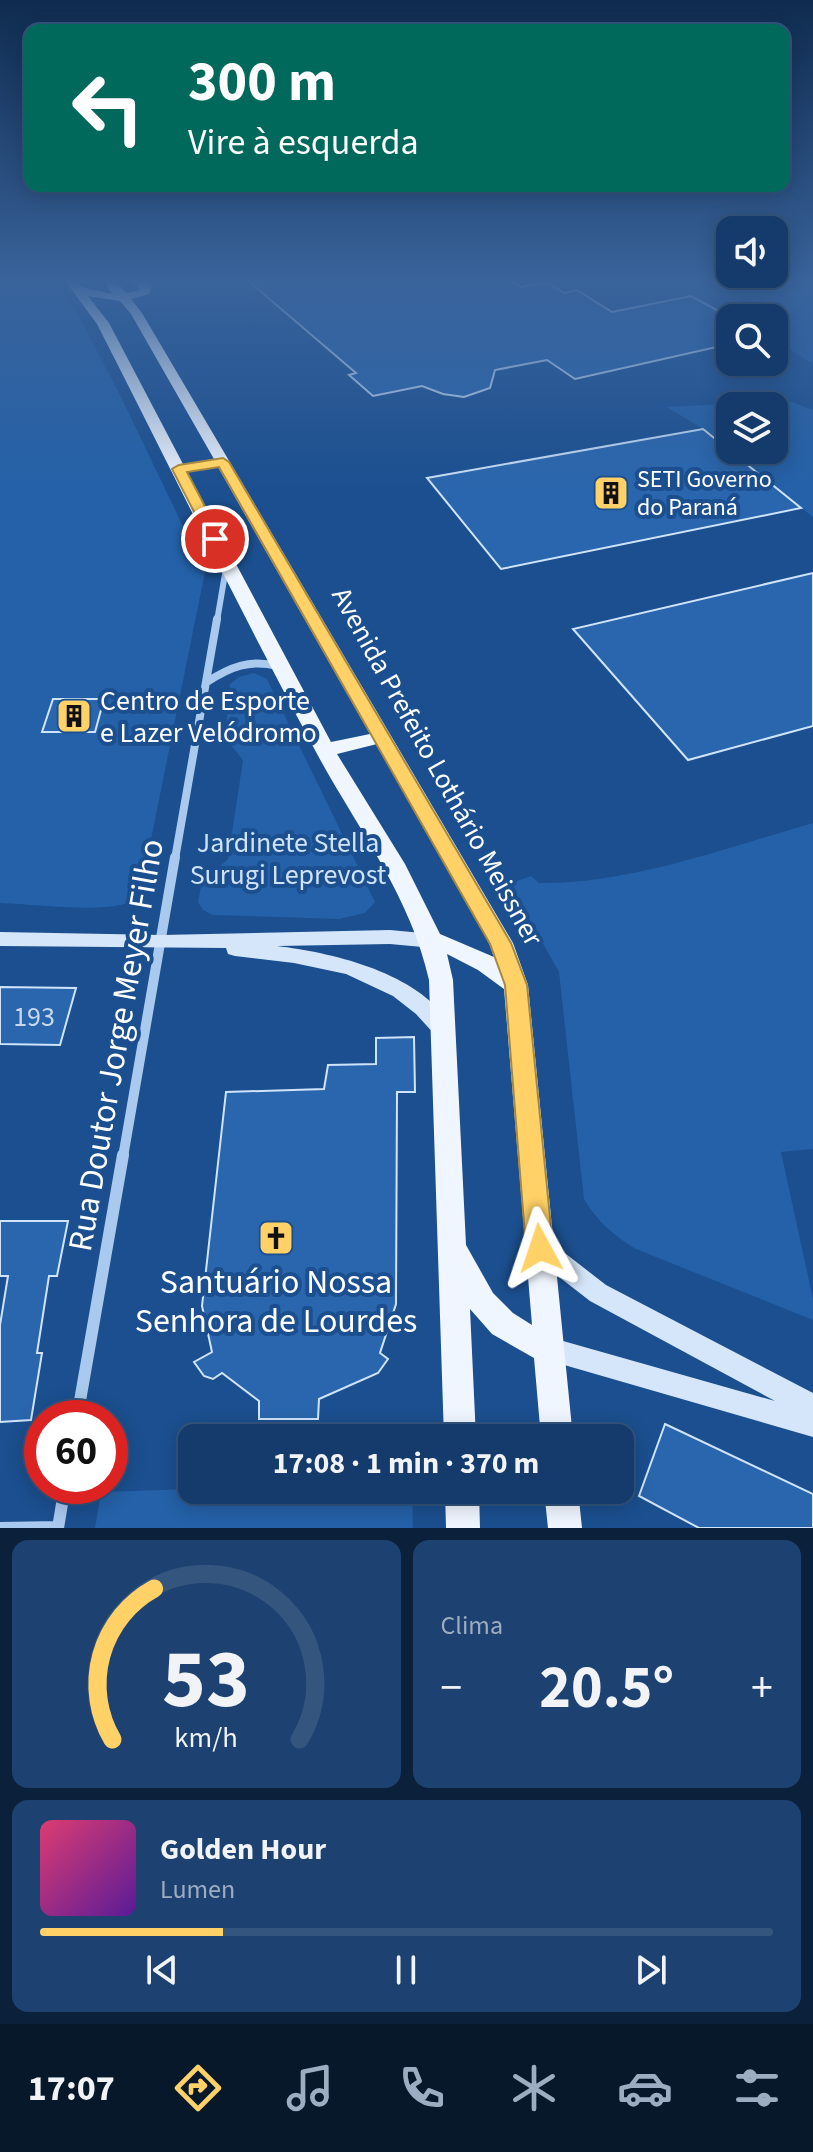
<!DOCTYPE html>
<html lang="pt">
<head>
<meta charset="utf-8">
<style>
  :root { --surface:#143b6b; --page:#1d4271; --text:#f1f3f6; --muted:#9dadc1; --line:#33557e; --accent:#ffd166 }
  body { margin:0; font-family:"Source Sans 3",sans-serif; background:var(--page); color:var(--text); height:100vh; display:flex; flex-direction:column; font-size:30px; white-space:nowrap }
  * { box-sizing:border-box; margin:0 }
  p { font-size:26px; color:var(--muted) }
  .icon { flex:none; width:44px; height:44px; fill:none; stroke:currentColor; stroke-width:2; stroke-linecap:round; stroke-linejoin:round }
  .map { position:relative; height:1528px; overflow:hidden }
  .details { display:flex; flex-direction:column; gap:12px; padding:12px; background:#0b203b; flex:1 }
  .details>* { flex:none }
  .guide { position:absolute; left:24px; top:24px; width:766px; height:168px; border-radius:16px; box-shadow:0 4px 20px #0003,0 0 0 2px var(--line); background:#00695c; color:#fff; overflow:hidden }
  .controls { position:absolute; left:716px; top:216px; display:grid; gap:16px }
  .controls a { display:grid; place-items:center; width:72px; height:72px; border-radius:16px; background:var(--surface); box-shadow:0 4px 20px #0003,0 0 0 2px var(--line); font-size:40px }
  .speed { position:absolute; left:24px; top:1400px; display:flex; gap:16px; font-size:40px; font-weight:700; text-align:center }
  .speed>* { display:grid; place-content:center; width:104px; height:104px; border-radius:50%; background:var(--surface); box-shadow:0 4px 20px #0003,0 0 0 2px var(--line); line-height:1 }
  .speed .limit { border:12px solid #d22; background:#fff; color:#111 }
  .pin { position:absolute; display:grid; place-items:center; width:68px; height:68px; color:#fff; margin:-34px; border:4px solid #fff; border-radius:50%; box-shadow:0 2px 8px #0007 }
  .me { position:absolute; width:88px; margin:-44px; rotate:355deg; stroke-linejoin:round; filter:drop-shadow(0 0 6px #0008) }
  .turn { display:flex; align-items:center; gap:28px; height:168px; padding:0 32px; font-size:36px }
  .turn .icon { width:104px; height:104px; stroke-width:2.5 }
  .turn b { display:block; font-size:56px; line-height:68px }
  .big { font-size:60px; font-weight:700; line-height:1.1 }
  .details .widget { flex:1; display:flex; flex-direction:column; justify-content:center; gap:12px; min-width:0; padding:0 28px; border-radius:16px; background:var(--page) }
  .details .dial { align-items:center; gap:0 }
  .dial svg { height:208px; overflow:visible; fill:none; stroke:var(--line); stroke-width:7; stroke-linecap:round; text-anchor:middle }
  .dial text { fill:var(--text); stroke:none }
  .song { display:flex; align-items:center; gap:24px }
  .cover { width:96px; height:96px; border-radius:12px; background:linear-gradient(135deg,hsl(340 70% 55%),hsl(270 70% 35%)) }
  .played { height:8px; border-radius:4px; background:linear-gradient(90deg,var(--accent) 25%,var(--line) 25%) }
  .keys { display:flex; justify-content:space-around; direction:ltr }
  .heat { display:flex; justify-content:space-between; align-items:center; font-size:44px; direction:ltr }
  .details .tiles { flex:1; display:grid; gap:12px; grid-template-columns:1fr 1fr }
  .widget:last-child { grid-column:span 2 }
  .trip { position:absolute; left:178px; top:1424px; width:456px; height:80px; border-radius:16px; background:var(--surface); box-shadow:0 4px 20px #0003,0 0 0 2px var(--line); font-weight:700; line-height:80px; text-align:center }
  .tabs { display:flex; height:128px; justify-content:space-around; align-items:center; background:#08182b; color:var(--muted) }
  .tabs .icon { width:56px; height:56px }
  .tabs .active { color:var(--accent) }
  .tabs b { font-size:36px; color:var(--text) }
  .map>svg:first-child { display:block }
  .green { fill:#2461a8; fill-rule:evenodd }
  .building { fill:#2a66ad; stroke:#cfe3fa; stroke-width:2 }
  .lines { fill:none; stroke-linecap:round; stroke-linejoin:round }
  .street-far3 { stroke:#a9c9ee; stroke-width:6 }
  .street-far2 { stroke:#a9c9ee; stroke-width:8 }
  .street-far1 { stroke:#a9c9ee; stroke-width:10 }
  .street { stroke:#a9c9ee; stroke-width:12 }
  .secondary { fill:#d6e6fa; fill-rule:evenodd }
  .primary { fill:#f0f6ff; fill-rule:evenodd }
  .route { fill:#ffd166; stroke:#a68842; stroke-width:2 }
  .labels { text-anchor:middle; stroke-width:8; stroke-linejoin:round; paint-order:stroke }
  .far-poi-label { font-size:24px; fill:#fff; stroke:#1b4f8f; text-anchor:start }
  .poi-label { font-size:28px; fill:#fff; stroke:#1b4f8f; text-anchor:start }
  .street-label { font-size:28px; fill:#fff; stroke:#1b4f8f }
  .park-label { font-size:28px; fill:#cfe3fa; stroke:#1b4f8f }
  .near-number-label { font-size:28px; fill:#cad9ea }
  .near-street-label { font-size:34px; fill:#fff; stroke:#1b4f8f }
  .near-poi-label { font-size:34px; fill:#fff; stroke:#1b4f8f }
</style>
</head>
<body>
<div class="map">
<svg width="813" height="1528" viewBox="0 0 813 1528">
  <rect width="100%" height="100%" fill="#1b4f8f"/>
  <path class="green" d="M 0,278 L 50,278 L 75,309 L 120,395 L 205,572 L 142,884 C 139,893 137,899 127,903 C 101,913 31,904 0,903 Z
    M 685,278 L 745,278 L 758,284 L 763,278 L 813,278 L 813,364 L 789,349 L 785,333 L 774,327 L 774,318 L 753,318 L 741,311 L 754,307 L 755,300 L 731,303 L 690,284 Z
    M 789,401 L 813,410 L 813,517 L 703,429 L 667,407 ZM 730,406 L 774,406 L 774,450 L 730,450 Z
    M 254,673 L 267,679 L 375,902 L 365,913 L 339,919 L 213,915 L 203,910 L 198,902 L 202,882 L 228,859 L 243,760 L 225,738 L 230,684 L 239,677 Z
    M 813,823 L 813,1149 L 781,1152 L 813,1299 L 813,1320 L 636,1249 C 613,1235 598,1222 584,1199 L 559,972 L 509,884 L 531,876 L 539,883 C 631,884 725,848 813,823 Z
    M 192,1489 L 412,1490 L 413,1528 L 95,1528 L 101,1492 Z"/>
  <path class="building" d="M 245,278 L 506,278 L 521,287 L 546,282 L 565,293 L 577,290 L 612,312 L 691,296 L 730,317 L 730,344 L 575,379 L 547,360 L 495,370 L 490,388 L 464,397 L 443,394 L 422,386 L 373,396 L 349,375 L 356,373 Z
    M 703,429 L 801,508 L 501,569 L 427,478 Z
    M 813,573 L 813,726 L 688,760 L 573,629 Z
    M 53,699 L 104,699 L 95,732 L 42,732 Z
    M 0,987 L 76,988 L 60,1045 L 0,1044 Z
    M 414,1037 L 415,1092 L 397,1092 L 396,1304 L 380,1353 L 388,1359 L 378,1373 L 319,1399 L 318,1419 L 259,1419 L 259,1401 L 222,1373 L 213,1379 L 204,1376 L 194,1362 L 212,1352 L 202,1306 L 226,1092 L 324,1089 L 328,1065 L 376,1064 L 376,1038 Z
    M 0,1221 L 68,1221 L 57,1276 L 49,1276 L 37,1353 L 42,1353 L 31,1420 L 0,1422 L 0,1325 L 8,1276 L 0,1276 Z
    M 665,1424 L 813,1494 L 813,1528 L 699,1528 L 639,1496 Z"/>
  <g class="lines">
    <path class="street-far3" d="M 217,621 L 226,568"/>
    <path class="street-far2" d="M 207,682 C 230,667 250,659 277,666
      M 175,859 L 217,619"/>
    <path class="street-far1" d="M 123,1157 L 175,857"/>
    <path class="street" d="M 77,1418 L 123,1155
      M 0,1528 L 58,1527
      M 58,1528 L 65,1486"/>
    <path class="secondary" d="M 390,930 L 433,934 L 440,936 L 442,941 L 440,946 L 433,948 L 390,944 L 277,946 C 335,953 425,974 454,1031 L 451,1037 L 444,1039 L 437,1037 L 416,1014 L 393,996 L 346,974 L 294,963 L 235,956 L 228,954 L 226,948 L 0,946 L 0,932 L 162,935 Z
      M 540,1237 L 548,1240 L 606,1285 L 813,1393 L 813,1437 L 540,1358 L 537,1349 L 540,1340 L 549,1337 L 775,1401 L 590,1301 L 532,1256 L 528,1248 L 532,1240 Z"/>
    <path class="primary" d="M 63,278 L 74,278 L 81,287 L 112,294 L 102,278 L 113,278 L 126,293 L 140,290 L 129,278 L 142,278 L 152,286 L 149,294 L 131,299 L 142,313 L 513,943 L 528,985 L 573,1438 L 541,1438 L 534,1358 L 492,1334 L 470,1309 L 476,1438 L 444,1438 L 429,980 C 410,895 357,828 316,752 C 240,611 170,467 97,324 ZM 88,296 L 120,301 L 131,314 L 214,459 L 183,464 L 109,323 ZM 218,467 L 370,734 L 331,742 L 187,472 ZM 377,744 L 489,943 L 494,957 L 440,934 L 405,864 L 337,754 ZM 447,954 L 478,970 L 504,989 L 532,1325 L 513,1313 L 493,1293 L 466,1245 L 453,980 Z
      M 445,1490 L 479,1490 L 480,1528 L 446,1528 Z
      M 544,1490 L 578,1490 L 582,1528 L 548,1528 Z"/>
  </g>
  <linearGradient id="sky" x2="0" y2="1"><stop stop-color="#0f2b4f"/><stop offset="0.57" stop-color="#39639b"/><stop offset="1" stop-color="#39639b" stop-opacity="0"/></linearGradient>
  <rect width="813" height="492" fill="url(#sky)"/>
  <path class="route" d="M 223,458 L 229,462 L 511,943 L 527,985 L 553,1248 L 549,1257 L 540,1260 L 530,1257 L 526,1248 L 505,985 L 490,944 L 219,467 L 187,472 L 222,539 L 215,543 L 208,539 L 172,469 L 179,465 Z"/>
  <defs>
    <symbol id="building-square" viewBox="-11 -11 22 22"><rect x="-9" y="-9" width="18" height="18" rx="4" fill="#ffd166" stroke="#1b4f8f"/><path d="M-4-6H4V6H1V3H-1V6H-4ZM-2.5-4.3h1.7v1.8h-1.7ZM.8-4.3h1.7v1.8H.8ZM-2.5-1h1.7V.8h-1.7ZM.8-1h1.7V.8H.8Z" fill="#111"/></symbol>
    <symbol id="church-square" viewBox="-11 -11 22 22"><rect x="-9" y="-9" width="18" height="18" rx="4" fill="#ffd166" stroke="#1b4f8f"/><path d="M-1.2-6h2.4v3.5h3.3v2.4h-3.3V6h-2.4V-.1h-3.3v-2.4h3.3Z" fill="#111"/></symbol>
  </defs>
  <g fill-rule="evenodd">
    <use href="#building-square" x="591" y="473" width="40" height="40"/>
    <use href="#building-square" x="54" y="696" width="40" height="40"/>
    <use href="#church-square" x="256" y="1218" width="40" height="40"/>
  </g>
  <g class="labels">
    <g class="far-poi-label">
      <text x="637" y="487">SETI Governo<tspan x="637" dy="28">do Paraná</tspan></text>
    </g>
    <g class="poi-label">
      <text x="100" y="710">Centro de Esporte<tspan x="100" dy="32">e Lazer Velódromo</tspan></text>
    </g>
    <g class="street-label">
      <text transform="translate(438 766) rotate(61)" y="10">Avenida Prefeito Lothário Meissner</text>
    </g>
    <g class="park-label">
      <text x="288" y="852">Jardinete Stella<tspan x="288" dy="32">Surugi Leprevost</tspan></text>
    </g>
    <g class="near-number-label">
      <text x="34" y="1026">193</text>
    </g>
    <g class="near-street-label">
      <text transform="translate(115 1045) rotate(-80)" y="12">Rua Doutor Jorge Meyer Filho</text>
    </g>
    <g class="near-poi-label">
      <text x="276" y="1293">Santuário Nossa<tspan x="276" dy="39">Senhora de Lourdes</tspan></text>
    </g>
  </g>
</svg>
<div class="controls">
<a><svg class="icon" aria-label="sound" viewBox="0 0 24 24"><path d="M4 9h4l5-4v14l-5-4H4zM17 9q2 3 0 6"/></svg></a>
<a><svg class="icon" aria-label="search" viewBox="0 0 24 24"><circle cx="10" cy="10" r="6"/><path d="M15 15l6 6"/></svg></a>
<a><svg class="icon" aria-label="layers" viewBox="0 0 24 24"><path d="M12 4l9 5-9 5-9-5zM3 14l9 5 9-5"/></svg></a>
</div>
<div class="speed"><div class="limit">60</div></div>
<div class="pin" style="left:215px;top:539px;background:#d93025"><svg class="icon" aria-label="arrive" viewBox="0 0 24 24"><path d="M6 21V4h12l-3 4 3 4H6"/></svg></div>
<svg class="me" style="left:540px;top:1248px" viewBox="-20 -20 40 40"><path d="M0-17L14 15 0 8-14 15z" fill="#ffd166" stroke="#fff" stroke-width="4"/></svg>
<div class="trip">17:08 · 1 min · 370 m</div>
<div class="guide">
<div class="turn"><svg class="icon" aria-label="left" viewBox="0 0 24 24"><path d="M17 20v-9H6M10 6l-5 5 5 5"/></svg><div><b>300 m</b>Vire à esquerda</div></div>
</div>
</div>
<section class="details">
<div class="tiles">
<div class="widget dial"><svg viewBox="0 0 100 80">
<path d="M14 69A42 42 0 1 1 86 69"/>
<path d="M14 69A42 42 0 0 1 30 11" stroke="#ffd166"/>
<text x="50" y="56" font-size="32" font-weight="700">53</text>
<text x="50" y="72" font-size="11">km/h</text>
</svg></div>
<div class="widget"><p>Clima</p>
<div class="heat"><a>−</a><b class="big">20.5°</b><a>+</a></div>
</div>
<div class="widget">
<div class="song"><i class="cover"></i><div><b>Golden Hour</b><p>Lumen</p></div></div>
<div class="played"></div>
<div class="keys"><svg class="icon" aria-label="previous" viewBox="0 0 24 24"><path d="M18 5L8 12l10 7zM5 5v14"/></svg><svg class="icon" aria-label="pause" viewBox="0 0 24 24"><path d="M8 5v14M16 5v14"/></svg><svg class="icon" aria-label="next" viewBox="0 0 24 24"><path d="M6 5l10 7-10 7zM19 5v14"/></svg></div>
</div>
</div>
</section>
<nav class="tabs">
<b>17:07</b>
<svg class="icon active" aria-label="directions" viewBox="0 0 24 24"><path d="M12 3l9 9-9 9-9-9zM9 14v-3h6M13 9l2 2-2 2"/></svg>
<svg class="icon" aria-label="music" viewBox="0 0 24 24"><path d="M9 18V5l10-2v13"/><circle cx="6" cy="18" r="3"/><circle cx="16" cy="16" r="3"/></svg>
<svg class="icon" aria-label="phone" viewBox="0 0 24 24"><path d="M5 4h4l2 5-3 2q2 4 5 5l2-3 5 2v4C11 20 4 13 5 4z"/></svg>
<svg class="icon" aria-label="climate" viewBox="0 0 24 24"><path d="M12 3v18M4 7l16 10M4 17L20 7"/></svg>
<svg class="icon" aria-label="car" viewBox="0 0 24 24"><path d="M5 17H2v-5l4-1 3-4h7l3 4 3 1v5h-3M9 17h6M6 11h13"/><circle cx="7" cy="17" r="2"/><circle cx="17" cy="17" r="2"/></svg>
<svg class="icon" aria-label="filters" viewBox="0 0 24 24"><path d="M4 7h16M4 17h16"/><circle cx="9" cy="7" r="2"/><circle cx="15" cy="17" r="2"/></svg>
</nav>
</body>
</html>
